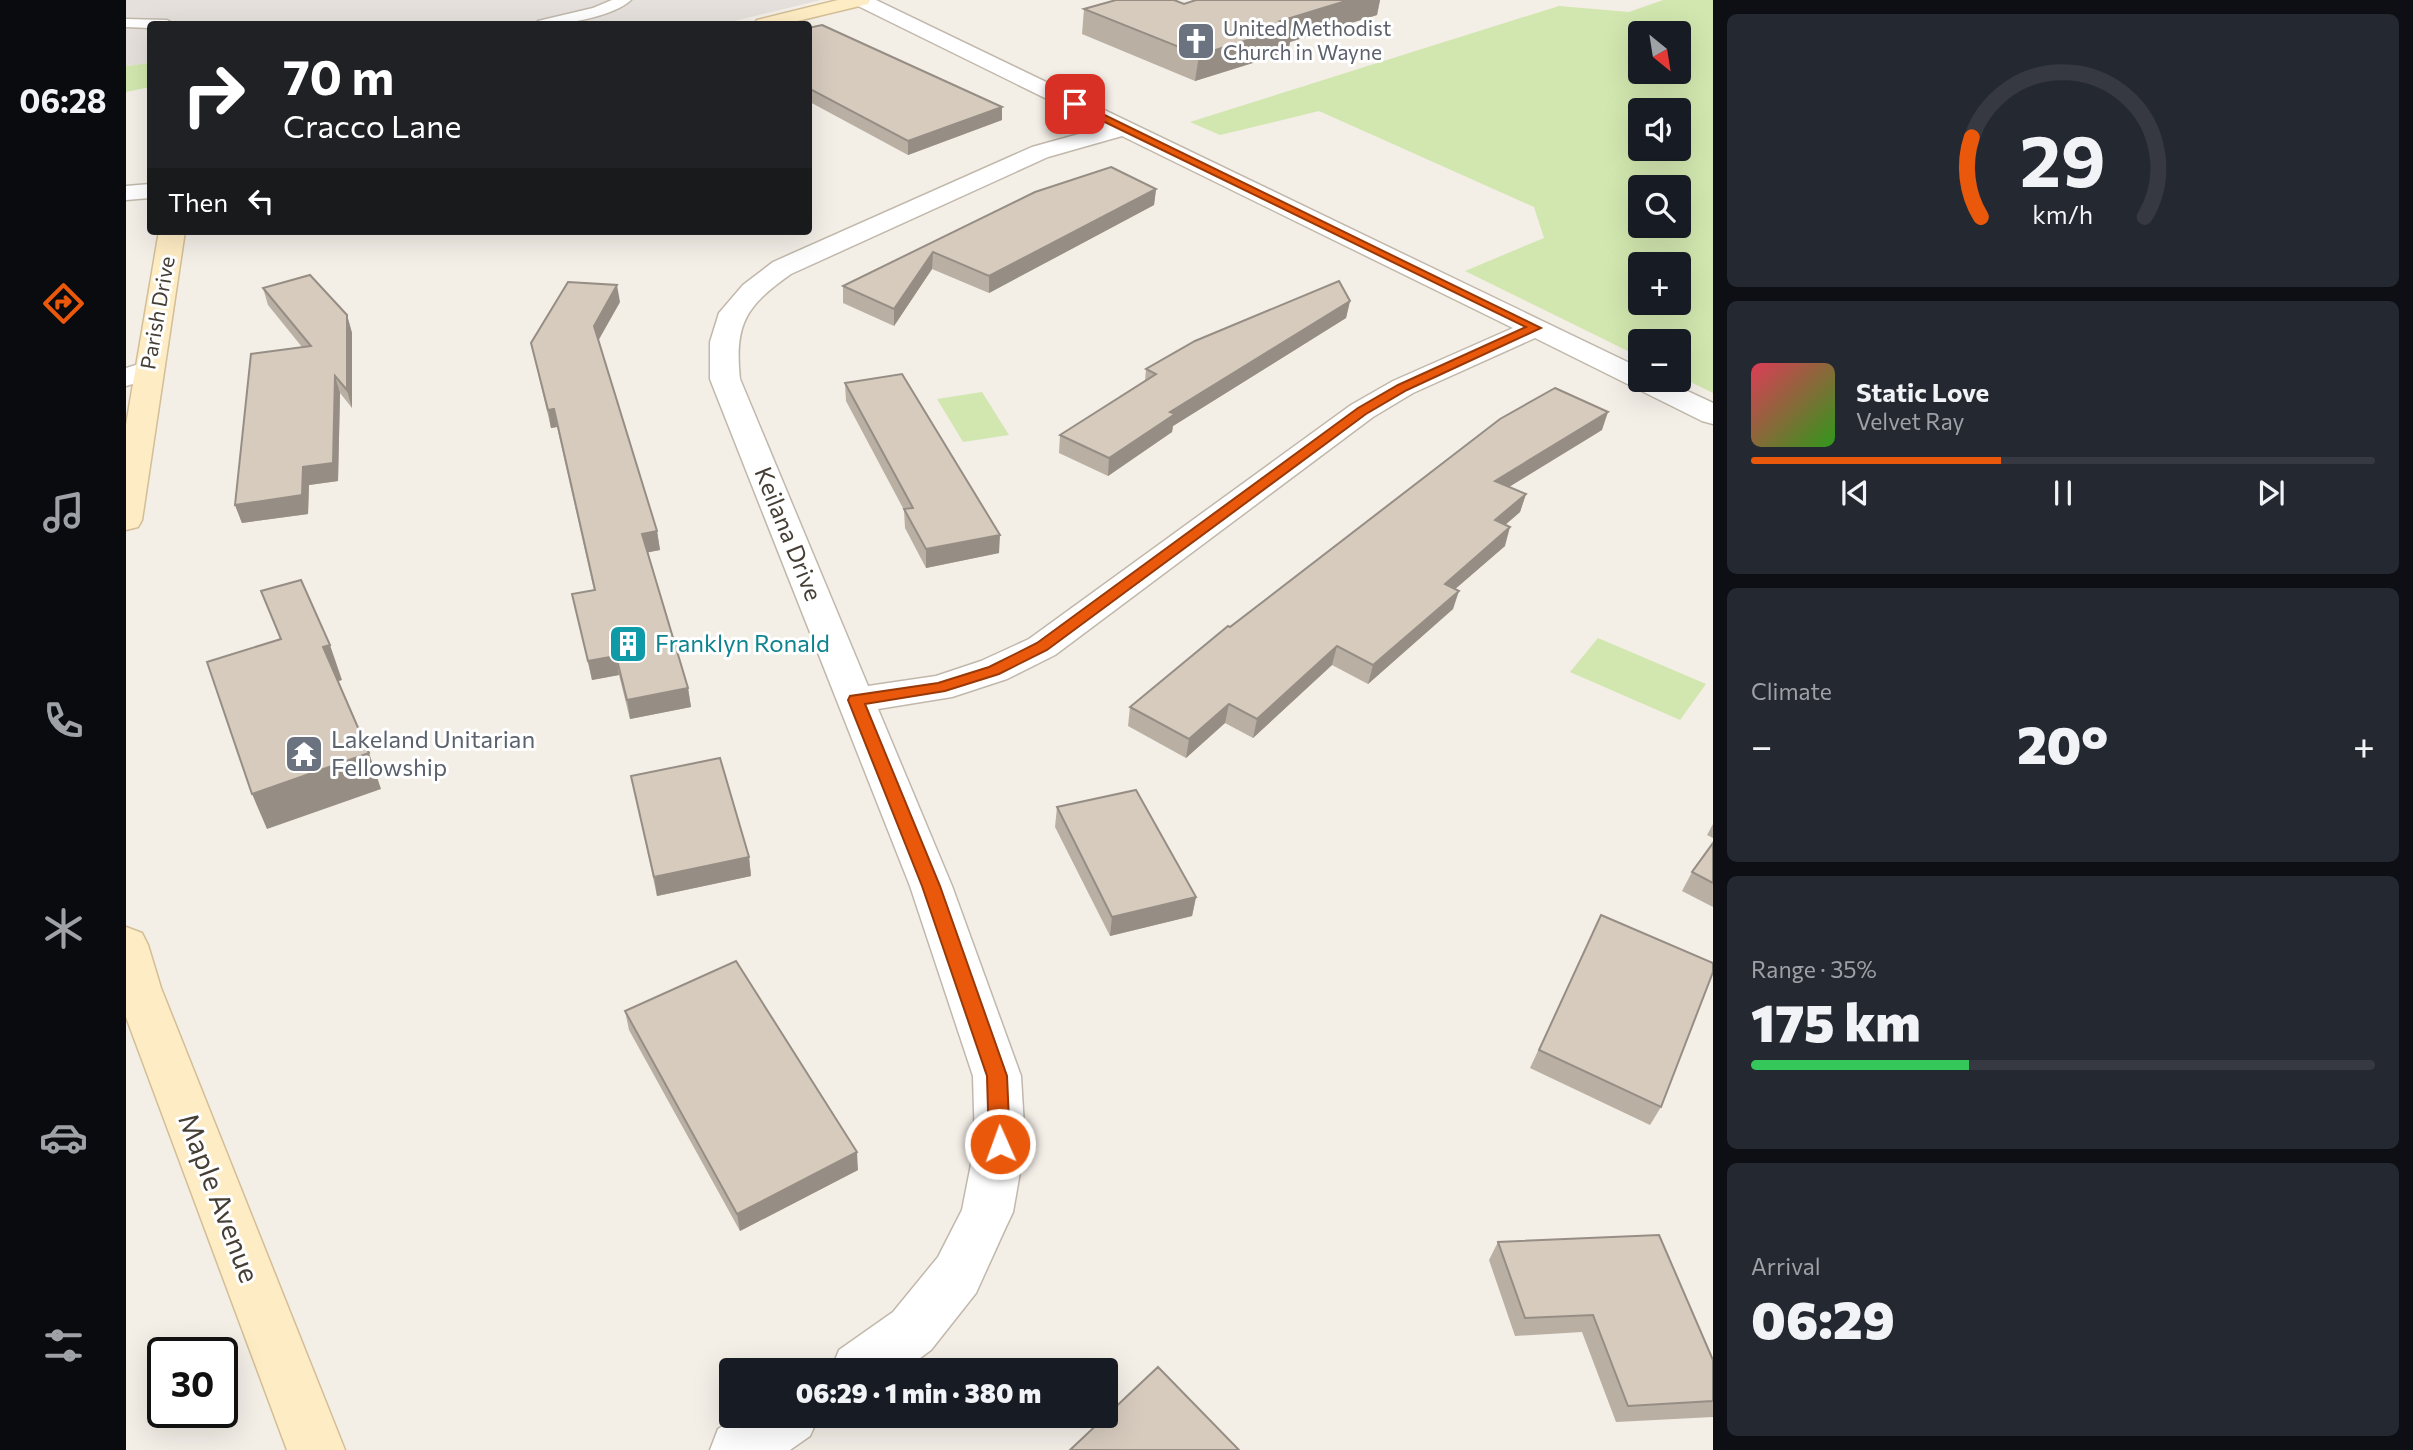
<!DOCTYPE html>
<html lang="en">
<head>
<meta charset="utf-8">
<style>
  :root { --surface:#171b24; --page:#242831; --text:#f1f3f6; --muted:#9ea1a6; --line:#363941; --accent:#ea580c }
  body { margin:0; font-family:Commissioner,sans-serif; background:var(--page); color:var(--text); height:100vh; display:flex; flex-direction:column; font-size:26px; white-space:nowrap }
  * { box-sizing:border-box; margin:0 }
  p { font-size:23px; color:var(--muted) }
  .icon { flex:none; width:38px; height:38px; fill:none; stroke:currentColor; stroke-width:2; stroke-linecap:round; stroke-linejoin:round }
  .map { position:relative; flex:1; overflow:hidden }
  .sheet { display:flex; flex-direction:column; gap:14px; padding:14px; background:#0d0f14; width:700px }
  .sheet>* { flex:none }
  .banner { position:absolute; left:21px; top:21px; width:665px; height:214px; border-radius:7px; box-shadow:0 7px 28px #0002; background:#202124; color:#fff; overflow:hidden }
  .needle { width:46px; rotate:150deg }
  .buttons { position:absolute; left:1502px; top:21px; display:grid; gap:14px }
  .buttons a { display:grid; place-items:center; width:63px; height:63px; border-radius:7px; background:var(--surface); box-shadow:0 7px 28px #0002; font-size:35px }
  .speed { position:absolute; left:21px; top:1337px; display:flex; gap:14px; font-size:35px; font-weight:700; text-align:center }
  .speed>* { display:grid; place-content:center; width:91px; height:91px; border-radius:50%; background:var(--surface); box-shadow:0 7px 28px #0002; line-height:1 }
  .speed .limit { border:4px solid #111; border-radius:10px; background:#fff; color:#111 }
  .pin { position:absolute; display:grid; place-items:center; width:60px; height:60px; color:#fff; margin:-30px; border-radius:14px; box-shadow:0 4px 10px #0006 }
  .me { position:absolute; width:77px; margin:-38px; rotate:358deg; stroke-linejoin:round; filter:drop-shadow(0 0 5px #0008) }
  .turn { display:flex; align-items:center; gap:24px; height:147px; padding:0 21px; font-size:32px }
  .turn .icon { width:91px; height:91px; stroke-width:2.5 }
  .turn b { display:block; font-size:49px; line-height:60px }
  .then { display:flex; align-items:center; height:66px; padding:0 21px; background:#0003; gap:14px; font-size:26px }
  .big { font-size:52px; font-weight:800; line-height:1.1 }
  .sheet .tile { flex:1; display:flex; flex-direction:column; justify-content:center; gap:10px; min-width:0; padding:0 24px; border-radius:10px; background:var(--page) }
  .sheet .dial { align-items:center; gap:0 }
  .dial svg { height:182px; overflow:visible; fill:none; stroke:var(--line); stroke-width:7; stroke-linecap:round; text-anchor:middle }
  .dial text { fill:var(--text); stroke:none }
  .song { display:flex; align-items:center; gap:21px }
  .cover { width:84px; height:84px; border-radius:10px; background:linear-gradient(135deg,hsl(350 70% 55%),hsl(110 70% 35%)) }
  .played { height:7px; border-radius:4px; background:linear-gradient(90deg,var(--accent) 40%,var(--line) 40%) }
  .keys { display:flex; justify-content:space-around; direction:ltr }
  .heat { display:flex; justify-content:space-between; align-items:center; font-size:38px; direction:ltr }
  .charge { height:10px; border-radius:5px; background:linear-gradient(90deg,#34c759 35%,var(--line) 0) }
  .trip { position:absolute; left:593px; top:1358px; width:399px; height:70px; border-radius:7px; background:var(--surface); box-shadow:0 7px 28px #0002; font-weight:800; line-height:70px; text-align:center }
  main { display:flex; flex:1; min-height:0 }
  .dock { display:flex; flex-direction:column; width:126px; justify-content:space-around; align-items:center; background:#090b0e; color:var(--muted) }
  .dock .icon { width:49px; height:49px }
  .dock .active { color:var(--accent) }
  .dock b { font-size:32px; color:var(--text) }
  .map>svg:first-child { display:block }
  .industrial { fill:#e5e0db }
  .green { fill:#d2e7af; fill-rule:evenodd }
  .lines { fill:none; stroke-linecap:round; stroke-linejoin:round }
  .lane-casing { stroke:#c1b8ab; stroke-width:3 }
  .street-casing { stroke:#c1b8ab; stroke-width:3 }
  .secondary-casing { stroke:#d3be96; stroke-width:3 }
  .lane { fill:#fff; fill-rule:evenodd }
  .street { fill:#fff; fill-rule:evenodd }
  .secondary { fill:#feecc4; fill-rule:evenodd }
  .wall { fill:#b9afa3 }
  .shaded-wall { fill:#968e85 }
  .building { fill:#d7cbbe; stroke:#968e85; stroke-width:2 }
  .route { fill:#ea580c; stroke:#983908; stroke-width:2 }
  .labels { text-anchor:middle; stroke-width:6; stroke-linejoin:round; paint-order:stroke }
  .far-worship-label { font-size:21px; fill:#5b616d; stroke:#fff; text-anchor:start }
  .far-street-label { font-size:21px; fill:#453e35; stroke:#fff }
  .street-label { font-size:24px; fill:#453e35; stroke:#fff }
  .culture-label { font-size:24px; fill:#0d838f; stroke:#fff; text-anchor:start }
  .worship-label { font-size:24px; fill:#5b616d; stroke:#fff; text-anchor:start }
  .near-street-label { font-size:28px; fill:#453e35; stroke:#fff }
</style>
</head>
<body>
<main>
<nav class="dock">
<b>06:28</b>
<svg class="icon active" aria-label="directions" viewBox="0 0 24 24"><path d="M12 3l9 9-9 9-9-9zM9 14v-3h6M13 9l2 2-2 2"/></svg>
<svg class="icon" aria-label="music" viewBox="0 0 24 24"><path d="M9 18V5l10-2v13"/><circle cx="6" cy="18" r="3"/><circle cx="16" cy="16" r="3"/></svg>
<svg class="icon" aria-label="phone" viewBox="0 0 24 24"><path d="M5 4h4l2 5-3 2q2 4 5 5l2-3 5 2v4C11 20 4 13 5 4z"/></svg>
<svg class="icon" aria-label="climate" viewBox="0 0 24 24"><path d="M12 3v18M4 7l16 10M4 17L20 7"/></svg>
<svg class="icon" aria-label="car" viewBox="0 0 24 24"><path d="M5 17H2v-5l4-1 3-4h7l3 4 3 1v5h-3M9 17h6M6 11h13"/><circle cx="7" cy="17" r="2"/><circle cx="17" cy="17" r="2"/></svg>
<svg class="icon" aria-label="filters" viewBox="0 0 24 24"><path d="M4 7h16M4 17h16"/><circle cx="9" cy="7" r="2"/><circle cx="15" cy="17" r="2"/></svg>
</nav>
<div class="map">
<svg width="1587" height="1450" viewBox="0 0 1587 1450">
  <rect width="100%" height="100%" fill="#f3eee6"/>
  <path class="industrial" d="M 0,0 L 695,0 L 596,24 L 24,24 L 24,63 L 0,66 Z"/>
  <path class="green" d="M 1537,0 L 1587,0 L 1587,393 L 1552,376 L 1552,341 L 1514,341 L 1514,357 L 1339,271 L 1418,238 L 1408,207 L 1193,111 L 1094,135 L 1064,122 L 1433,6 L 1503,12 ZM 1514,33 L 1552,33 L 1552,72 L 1514,72 ZM 1514,110 L 1552,110 L 1552,149 L 1514,149 ZM 1514,187 L 1552,187 L 1552,226 L 1514,226 ZM 1514,264 L 1552,264 L 1552,303 L 1514,303 Z
    M 24,63 L 24,87 L 0,92 L 0,66 Z
    M 856,392 L 883,435 L 837,442 L 811,399 Z
    M 1472,638 L 1580,684 L 1554,720 L 1444,672 Z"/>
  <g class="lines">
    <defs>
      <path id="lane" d="M 486,0 L 505,0 C 487,17 434,26 410,24 L 412,21 L 467,8 Z
        M 0,19 L 41,20 L 48,24 L 24,24 L 24,28 L 0,27 Z"/>
      <path id="street" d="M 726,0 L 750,0 L 1514,368 L 1514,380 L 1538,380 L 1587,403 L 1587,424 L 1576,421 L 1409,338 L 1287,393 L 1247,417 L 929,655 L 881,679 L 826,697 L 752,709 L 826,886 L 895,1076 L 899,1144 L 887,1212 L 879,1229 L 850,1293 L 805,1350 L 778,1370 L 705,1370 L 713,1350 L 767,1312 L 812,1257 L 836,1210 L 849,1144 L 847,1076 L 784,886 L 584,379 L 584,342 L 593,313 L 617,285 L 647,262 L 906,147 L 978,127 L 728,4 ZM 996,136 L 1387,328 L 1267,381 L 1225,405 L 903,639 L 855,661 L 810,676 L 742,686 L 614,379 C 608,323 621,305 665,274 L 922,157 Z
        M 24,184 L 24,198 L 0,200 L 0,186 Z
        M 23,361 L 33,364 L 37,370 L 33,376 L 0,386 L 0,368 Z
        M 613,1416 L 693,1416 L 684,1436 L 664,1450 L 584,1450 L 592,1429 Z"/>
      <path id="secondary" d="M 712,0 L 744,0 L 742,4 L 659,24 L 628,24 L 631,20 Z
        M 33,231 L 59,231 L 16,520 L 12,527 L 0,530 L 0,425 Z
        M 0,927 L 16,933 L 22,945 L 35,988 L 219,1450 L 161,1450 L 0,1017 Z"/>
    </defs>
    <use href="#lane" class="lane-casing"/>
    <use href="#street" class="street-casing"/>
    <use href="#secondary" class="secondary-casing"/>
    <use href="#lane" class="lane"/>
    <use href="#street" class="street"/>
    <use href="#secondary" class="secondary"/>
  </g>
  <path class="wall" d="M 1070,0 L 1254,0 L 1251,15 L 1164,42 L 1162,52 L 1069,81 L 956,34 L 958,9 L 1058,4 Z
    M 682,28 L 876,107 L 876,120 L 782,155 L 682,101 Z
    M 985,167 L 1030,189 L 1028,205 L 863,293 L 806,269 L 768,326 L 717,303 L 717,286 Z
    M 137,288 L 221,315 L 226,333 L 226,408 L 214,393 L 212,481 L 183,485 L 182,514 L 116,523 L 109,505 L 176,347 L 142,305 Z
    M 1224,301 L 1220,318 L 1047,426 L 1046,432 L 982,476 L 933,453 L 934,435 L 1019,381 L 1020,369 Z
    M 494,302 L 472,340 L 531,531 L 534,550 L 522,552 L 562,688 L 565,707 L 504,719 L 493,675 L 466,680 L 446,594 L 468,590 L 431,427 L 425,428 L 405,343 Z
    M 719,383 L 873,553 L 800,568 L 779,528 L 778,510 L 720,401 Z
    M 1476,430 L 1383,487 L 1400,494 L 1394,512 L 1379,525 L 1379,546 L 1329,589 L 1327,609 L 1242,684 L 1206,665 L 1127,738 L 1099,723 L 1060,758 L 1002,726 L 1004,707 L 1104,627 Z
    M 505,776 L 623,857 L 625,876 L 531,896 Z
    M 931,807 L 1070,897 L 1066,916 L 984,936 L 929,827 Z
    M 1587,824 L 1587,838 L 1581,835 Z
    M 1587,843 L 1587,907 L 1556,891 L 1566,872 Z
    M 1475,915 L 1535,1107 L 1524,1125 L 1404,1068 Z
    M 499,1011 L 732,1170 L 614,1231 L 503,1030 Z
    M 1372,1242 L 1587,1360 L 1587,1417 L 1490,1422 L 1456,1332 L 1389,1336 L 1363,1260 Z"/>
  <path class="shaded-wall" d="M 1223,0 L 1254,0 L 1251,15 L 1164,42 L 1162,52 L 1069,81 L 1073,55 L 1154,21 Z
    M 876,107 L 876,120 L 782,155 L 782,141 Z
    M 1030,189 L 1028,205 L 863,293 L 863,276 Z
    M 807,252 L 806,269 L 768,326 L 768,309 Z
    M 491,285 L 494,302 L 471,343 L 468,326 Z
    M 1224,301 L 1220,318 L 1047,426 L 1046,432 L 982,476 L 983,458 L 1044,412 Z
    M 221,315 L 226,333 L 226,408 L 221,390 Z
    M 209,376 L 214,393 L 212,481 L 183,485 L 182,514 L 116,523 L 109,505 L 177,467 Z
    M 428,409 L 431,427 L 425,428 L 422,410 Z
    M 1482,412 L 1476,430 L 1363,499 L 1369,481 Z
    M 1400,494 L 1394,512 L 1363,539 L 1369,520 Z
    M 1384,527 L 1379,546 L 1313,603 L 1319,584 Z
    M 531,531 L 534,550 L 519,553 L 516,534 Z
    M 874,535 L 873,553 L 800,568 L 800,549 Z
    M 1333,591 L 1327,609 L 1242,684 L 1247,665 Z
    M 204,645 L 216,680 L 210,682 L 197,647 Z
    M 1211,646 L 1206,665 L 1127,738 L 1131,719 Z
    M 490,656 L 493,675 L 466,680 L 462,661 Z
    M 562,688 L 565,707 L 504,719 L 501,700 Z
    M 1103,704 L 1099,723 L 1060,758 L 1063,739 Z
    M 243,753 L 255,789 L 141,829 L 126,794 Z
    M 623,857 L 625,876 L 531,896 L 528,877 Z
    M 1070,897 L 1066,916 L 984,936 L 986,917 Z
    M 731,1152 L 732,1170 L 614,1231 L 611,1214 Z"/>
  <path class="building" d="M 990,0 L 1048,0 L 1058,4 L 1070,0 L 1223,0 L 1154,21 L 1167,26 L 1073,55 L 958,9 Z
    M 696,25 L 876,107 L 782,141 L 682,88 L 682,28 Z
    M 985,167 L 1030,189 L 863,276 L 807,252 L 768,309 L 717,286 L 909,192 Z
    M 184,275 L 221,315 L 221,390 L 209,376 L 207,463 L 177,467 L 176,495 L 109,505 L 125,354 L 185,346 L 137,288 Z
    M 1213,281 L 1224,301 L 1044,412 L 1049,414 L 983,458 L 934,435 L 1030,374 L 1020,369 L 1069,341 Z
    M 442,282 L 491,285 L 468,326 L 531,531 L 516,534 L 562,688 L 501,700 L 490,656 L 462,661 L 446,594 L 469,590 L 428,409 L 422,410 L 405,343 Z
    M 776,374 L 874,535 L 800,549 L 778,509 L 787,508 L 719,383 Z
    M 1429,388 L 1482,412 L 1369,481 L 1400,494 L 1369,520 L 1384,527 L 1319,584 L 1333,591 L 1247,665 L 1211,646 L 1131,719 L 1103,704 L 1063,739 L 1004,707 L 1102,626 L 1104,627 L 1374,419 Z
    M 175,580 L 204,645 L 197,647 L 243,753 L 126,794 L 81,662 L 155,639 L 135,591 Z
    M 594,758 L 623,857 L 528,877 L 505,776 Z
    M 1010,790 L 1070,897 L 986,917 L 931,807 Z
    M 1587,843 L 1587,883 L 1566,872 Z
    M 1475,915 L 1587,963 L 1587,972 L 1535,1107 L 1413,1050 Z
    M 610,961 L 731,1152 L 611,1214 L 499,1011 Z
    M 1533,1235 L 1587,1360 L 1587,1401 L 1502,1406 L 1467,1315 L 1399,1318 L 1372,1242 Z
    M 1032,1367 L 1113,1450 L 944,1450 L 980,1416 Z"/>
  <path class="route" d="M 946,102 L 952,102 L 1415,328 L 1281,390 L 1240,414 L 921,650 L 873,674 L 819,691 L 739,704 L 814,886 L 881,1076 L 884,1144 L 881,1150 L 874,1153 L 866,1150 L 863,1144 L 861,1076 L 796,886 L 722,700 L 724,696 L 812,683 L 863,667 L 911,643 L 1232,408 L 1272,385 L 1400,327 L 946,106 Z"/>
  <defs>
    <symbol id="church-square" viewBox="-11 -11 22 22"><rect x="-9" y="-9" width="18" height="18" rx="4" fill="#6b7280" stroke="#fff"/><path d="M-1.2-6h2.4v3.5h3.3v2.4h-3.3V6h-2.4V-.1h-3.3v-2.4h3.3Z" fill="#fff"/></symbol>
    <symbol id="building-square" viewBox="-11 -11 22 22"><rect x="-9" y="-9" width="18" height="18" rx="4" fill="#0f9aa8" stroke="#fff"/><path d="M-4-6H4V6H1V3H-1V6H-4ZM-2.5-4.3h1.7v1.8h-1.7ZM.8-4.3h1.7v1.8H.8ZM-2.5-1h1.7V.8h-1.7ZM.8-1h1.7V.8H.8Z" fill="#fff"/></symbol>
    <symbol id="temple-square" viewBox="-11 -11 22 22"><rect x="-9" y="-9" width="18" height="18" rx="4" fill="#6b7280" stroke="#fff"/><path d="M0-6L5-2H3V0L6.5 2.5H4V6H1.5V3h-3V6H-4V2.5H-6.5L-3 0V-2H-5Z" fill="#fff"/></symbol>
  </defs>
  <g fill-rule="evenodd">
    <use href="#church-square" x="1048" y="19" width="44" height="44"/>
    <use href="#building-square" x="480" y="622" width="44" height="44"/>
    <use href="#temple-square" x="156" y="732" width="44" height="44"/>
  </g>
  <g class="labels">
    <g class="far-worship-label">
      <text x="1097" y="36">United Methodist<tspan x="1097" dy="24">Church in Wayne</tspan></text>
    </g>
    <g class="far-street-label">
      <text transform="translate(32 313) rotate(-80)" y="7">Parish Drive</text>
    </g>
    <g class="street-label">
      <text transform="translate(662 534) rotate(68)" y="8">Keilana Drive</text>
    </g>
    <g class="culture-label">
      <text x="529" y="652">Franklyn Ronald</text>
    </g>
    <g class="worship-label">
      <text x="205" y="748">Lakeland Unitarian<tspan x="205" dy="28">Fellowship</tspan></text>
    </g>
    <g class="near-street-label">
      <text transform="translate(93 1198) rotate(69)" y="10">Maple Avenue</text>
    </g>
  </g>
</svg>
<div class="buttons">
<a><svg class="needle" viewBox="-14 -14 28 28"><path d="M0-13l5 13h-10z" fill="#e53935"/><path d="M0 13l5-13h-10z" fill="#9ea1a6"/></svg></a>
<a><svg class="icon" aria-label="sound" viewBox="0 0 24 24"><path d="M4 9h4l5-4v14l-5-4H4zM17 9q2 3 0 6"/></svg></a>
<a><svg class="icon" aria-label="search" viewBox="0 0 24 24"><circle cx="10" cy="10" r="6"/><path d="M15 15l6 6"/></svg></a>
<a>+</a>
<a>−</a>
</div>
<div class="speed"><div class="limit">30</div></div>
<div class="pin" style="left:949px;top:104px;background:#d93025"><svg class="icon" aria-label="arrive" viewBox="0 0 24 24"><path d="M6 21V4h12l-3 4 3 4H6"/></svg></div>
<svg class="me" style="left:874px;top:1144px" viewBox="-20 -20 40 40"><circle r="17" fill="#ea580c" stroke="#fff" stroke-width="3"/><path d="M0-11L8 9 0 5-8 9z" fill="#fff"/></svg>
<div class="trip">06:29 · 1 min · 380 m</div>
<div class="banner">
<div class="turn"><svg class="icon" aria-label="right" viewBox="0 0 24 24"><path d="M7 20v-9h11M14 6l5 5-5 5"/></svg><div><b>70 m</b>Cracco Lane</div></div>
<div class="then">Then<svg class="icon" aria-label="left" viewBox="0 0 24 24"><path d="M17 20v-9H6M10 6l-5 5 5 5"/></svg></div>
</div>
</div>
<section class="sheet">
<div class="tile dial"><svg viewBox="0 0 100 80">
<path d="M14 69A42 42 0 1 1 86 69"/>
<path d="M14 69A42 42 0 0 1 10 34" stroke="#ea580c"/>
<text x="50" y="56" font-size="32" font-weight="700">29</text>
<text x="50" y="72" font-size="11">km/h</text>
</svg></div>
<div class="tile">
<div class="song"><i class="cover"></i><div><b>Static Love</b><p>Velvet Ray</p></div></div>
<div class="played"></div>
<div class="keys"><svg class="icon" aria-label="previous" viewBox="0 0 24 24"><path d="M18 5L8 12l10 7zM5 5v14"/></svg><svg class="icon" aria-label="pause" viewBox="0 0 24 24"><path d="M8 5v14M16 5v14"/></svg><svg class="icon" aria-label="next" viewBox="0 0 24 24"><path d="M6 5l10 7-10 7zM19 5v14"/></svg></div>
</div>
<div class="tile"><p>Climate</p>
<div class="heat"><a>−</a><b class="big">20°</b><a>+</a></div>
</div>
<div class="tile"><p>Range · 35%</p><b class="big">175 km</b><div class="charge"></div></div>
<div class="tile"><p>Arrival</p><b class="big">06:29</b></div>
</section>
</main>
</body>
</html>
